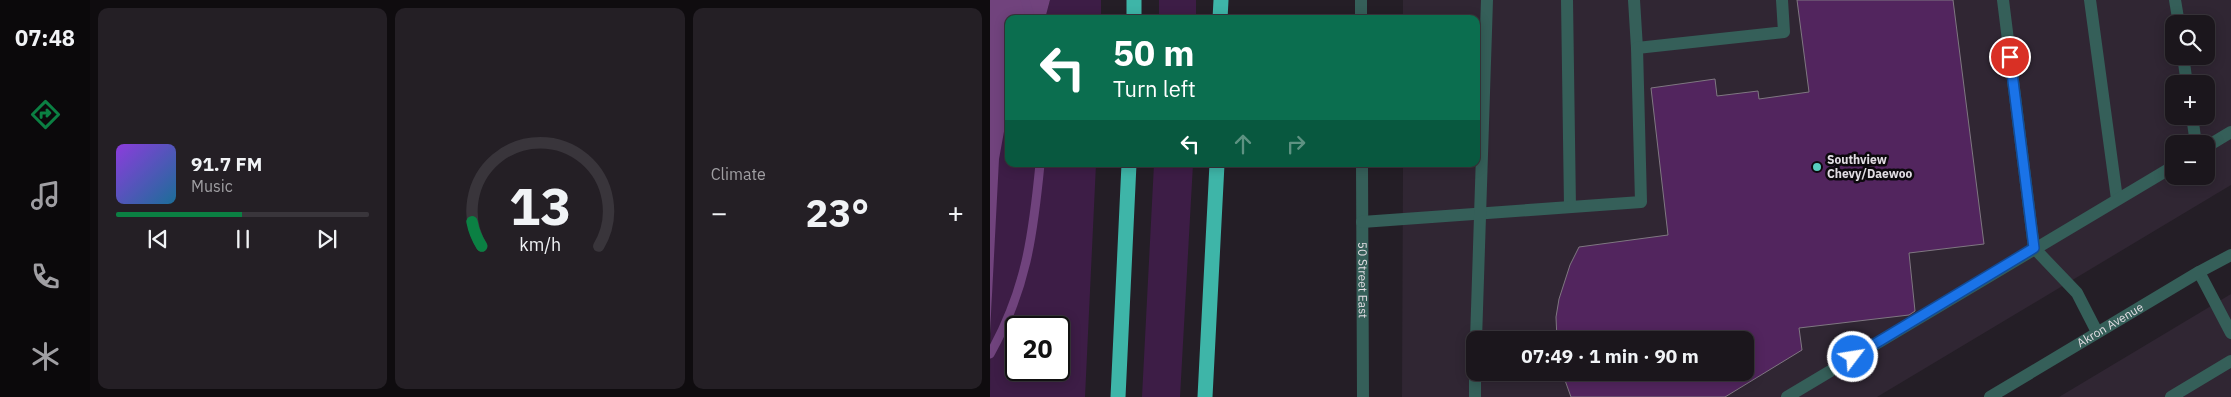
<!DOCTYPE html>
<html lang="en">
<head>
<meta charset="utf-8">
<style>
  :root { --surface:#1b161c; --page:#241f25; --text:#f1f3f6; --muted:#a09fa3; --line:#39353b; --accent:#0b8043 }
  body { margin:0; font-family:"IBM Plex Sans",sans-serif; background:var(--page); color:var(--text); height:100vh; display:flex; flex-direction:column; font-size:19px; white-space:nowrap }
  * { box-sizing:border-box; margin:0 }
  p { font-size:16px; color:var(--muted) }
  .icon { flex:none; width:28px; height:28px; fill:none; stroke:currentColor; stroke-width:2; stroke-linecap:round; stroke-linejoin:round }
  .map { position:relative; flex:1; overflow:hidden }
  .sheet { display:flex; flex-direction:column; gap:8px; padding:8px; background:#0f0c0f; width:900px }
  .sheet>* { flex:none }
  .hud { position:absolute; left:15px; top:15px; width:475px; height:152px; border-radius:10px; box-shadow:0 2px 12px #0003,0 0 0 1px var(--line); background:#0b6e4f; color:#fff; overflow:hidden }
  .controls { position:absolute; left:1175px; top:15px; display:grid; gap:10px }
  .controls a { display:grid; place-items:center; width:50px; height:50px; border-radius:10px; background:var(--surface); box-shadow:0 2px 12px #0003,0 0 0 1px var(--line); font-size:25px }
  .speed { position:absolute; left:15px; top:316px; display:flex; gap:10px; font-size:25px; font-weight:700; text-align:center }
  .speed>* { display:grid; place-content:center; width:65px; height:65px; border-radius:50%; background:var(--surface); box-shadow:0 2px 12px #0003,0 0 0 1px var(--line); line-height:1 }
  .speed .limit { border:2px solid #111; border-radius:8px; background:#fff; color:#111 }
  .pin { position:absolute; display:grid; place-items:center; width:42px; height:42px; color:#fff; margin:-21px; border:2px solid #fff; border-radius:50%; box-shadow:0 1px 5px #0007 }
  .me { position:absolute; width:55px; margin:-28px; rotate:59deg; stroke-linejoin:round; filter:drop-shadow(0 0 4px #0008) }
  .turn { display:flex; align-items:center; gap:18px; height:105px; padding:0 25px; font-size:22px }
  .turn .icon { width:65px; height:65px; stroke-width:2.5 }
  .turn b { display:block; font-size:35px; line-height:42px }
  .lanes { display:flex; align-items:center; height:48px; padding:0 25px; background:#0003; justify-content:center; gap:25px; direction:ltr }
  .lanes .off { opacity:.35 }
  .big { font-size:38px; font-weight:800; line-height:1.1 }
  .sheet .tile { flex:1; display:flex; flex-direction:column; justify-content:center; gap:8px; min-width:0; padding:0 18px; border-radius:10px; background:var(--page) }
  .sheet .dial { align-items:center; gap:0 }
  .dial svg { height:130px; overflow:visible; fill:none; stroke:var(--line); stroke-width:7; stroke-linecap:round; text-anchor:middle }
  .dial text { fill:var(--text); stroke:none }
  .song { display:flex; align-items:center; gap:15px }
  .cover { width:60px; height:60px; border-radius:8px; background:linear-gradient(135deg,hsl(270 70% 55%),hsl(200 70% 35%)) }
  .played { height:5px; border-radius:2px; background:linear-gradient(90deg,var(--accent) 50%,var(--line) 50%) }
  .keys { display:flex; justify-content:space-around; direction:ltr }
  .heat { display:flex; justify-content:space-between; align-items:center; font-size:28px; direction:ltr }
  .sheet .tiles { flex:1; display:grid; gap:8px; grid-template-columns:repeat(3,1fr) }
  .trip { position:absolute; left:476px; top:331px; width:288px; height:50px; border-radius:10px; background:var(--surface); box-shadow:0 2px 12px #0003,0 0 0 1px var(--line); font-weight:800; line-height:50px; text-align:center }
  main { display:flex; flex:1; min-height:0 }
  .dock { display:flex; flex-direction:column; width:90px; justify-content:space-around; align-items:center; background:#0b090b; color:var(--muted) }
  .dock .icon { width:35px; height:35px }
  .dock .on { color:var(--accent) }
  .dock b { font-size:22px; color:var(--text) }
  .map>svg:first-child { display:block }
  .built { fill:#302633; fill-rule:evenodd }
  .green { fill:#3d1d46; fill-rule:evenodd }
  .forest { fill:#71437d }
  .lines { fill:none; stroke-linecap:round; stroke-linejoin:round }
  .stream { stroke:#70437d; stroke-width:9 }
  .building { fill:#52255e; stroke:#7f7781 }
  .minor { stroke:#355f59; stroke-width:12 }
  .highway { stroke:#3eb5a8; stroke-width:15 }
  .route-casing { stroke:#114b97; stroke-width:12 }
  .route { stroke:#1a73e8; stroke-width:9 }
  .poi-dot { fill:#58cec0; stroke:#0c090d; stroke-width:2 }
  .labels { text-anchor:middle; stroke-width:5; stroke-linejoin:round; paint-order:stroke }
  .poi-label { font-size:12px; font-weight:bold; fill:#e1dde3; stroke:#0c090d; text-anchor:start }
  .street-label { font-size:12px; fill:#e1dde3; stroke:#0c090d }
</style>
</head>
<body>
<main>
<nav class="dock">
<b>07:48</b>
<svg class="icon on" aria-label="directions" viewBox="0 0 24 24"><path d="M12 3l9 9-9 9-9-9zM9 14v-3h6M13 9l2 2-2 2"/></svg>
<svg class="icon" aria-label="music" viewBox="0 0 24 24"><path d="M9 18V5l10-2v13"/><circle cx="6" cy="18" r="3"/><circle cx="16" cy="16" r="3"/></svg>
<svg class="icon" aria-label="phone" viewBox="0 0 24 24"><path d="M5 4h4l2 5-3 2q2 4 5 5l2-3 5 2v4C11 20 4 13 5 4z"/></svg>
<svg class="icon" aria-label="climate" viewBox="0 0 24 24"><path d="M12 3v18M4 7l16 10M4 17L20 7"/></svg>
</nav>
<section class="sheet">
<div class="tiles">
<div class="tile">
<div class="song"><i class="cover"></i><div><b>91.7 FM</b><p>Music</p></div></div>
<div class="played"></div>
<div class="keys"><svg class="icon" aria-label="previous" viewBox="0 0 24 24"><path d="M18 5L8 12l10 7zM5 5v14"/></svg><svg class="icon" aria-label="pause" viewBox="0 0 24 24"><path d="M8 5v14M16 5v14"/></svg><svg class="icon" aria-label="next" viewBox="0 0 24 24"><path d="M6 5l10 7-10 7zM19 5v14"/></svg></div>
</div>
<div class="tile dial"><svg viewBox="0 0 100 80">
<path d="M14 69A42 42 0 1 1 86 69"/>
<path d="M14 69A42 42 0 0 1 8 54" stroke="#0b8043"/>
<text x="50" y="56" font-size="32" font-weight="700">13</text>
<text x="50" y="72" font-size="11">km/h</text>
</svg></div>
<div class="tile"><p>Climate</p>
<div class="heat"><a>−</a><b class="big">23°</b><a>+</a></div>
</div>
</div>
</section>
<div class="map">
<svg width="1241" height="397" viewBox="0 0 1241 397">
  <rect width="100%" height="100%" fill="#241e26"/>
  <path class="built" d="M 413,0 L 1241,0 L 1241,185 L 887,397 L 412,397 L 413,164 L 486,164 L 486,19 L 413,19 ZM 1184,24 L 1216,24 L 1216,56 L 1184,56 ZM 1184,84 L 1216,84 L 1216,116 L 1184,116 ZM 1184,144 L 1216,144 L 1216,176 L 1184,176 ZM 485,340 L 755,340 L 755,372 L 485,372 Z
    M 1241,294 L 1241,397 L 1069,397 Z"/>
  <path class="green" d="M 60,0 L 111,0 L 111,19 L 55,19 Z
    M 169,0 L 206,0 L 206,19 L 169,19 Z
    M 19,104 L 19,164 L 106,164 L 95,397 L 0,397 C 0,333 2,270 6,206 C 7,174 7,135 19,104 ZM 26,328 L 69,328 L 69,370 L 26,370 Z
    M 164,164 L 203,164 L 190,397 L 152,397 Z"/>
  <path class="forest" d="M 0,0 L 60,0 L 55,19 L 19,19 L 19,104 L 9,159 L 0,334 Z"/>
  <g class="lines">
    <path class="stream" d="M 35,0 L 41,19
      M 0,354 C 36,290 43,236 50,164"/>
  </g>
  <path class="building" d="M 807,0 L 963,0 L 994,244 L 919,253 L 925,311 L 919,315 L 809,328 L 812,350 L 735,397 L 581,397 L 572,372 L 755,372 L 755,340 L 567,340 L 566,317 L 569,299 L 580,265 L 589,247 L 678,235 L 661,88 L 725,79 L 727,96 L 768,91 L 769,99 L 819,92 Z"/>
  <g class="lines">
    <g class="minor">
      <path d="M 371,0 L 371,19"/>
      <path d="M 577,0 L 580,207"/>
      <path d="M 644,0 L 647,48"/>
      <path d="M 1013,0 L 1044,248 L 1087,293 L 1107,332"/>
      <path d="M 1100,0 L 1127,199"/>
      <path d="M 1185,0 L 1189,24"/>
      <path d="M 1193,56 L 1197,84"/>
      <path d="M 1202,116 L 1206,144"/>
      <path d="M 1216,147 L 1241,132"/>
      <path id="s1" d="M 372,164 L 373,397"/>
      <path d="M 372,222 L 651,202 L 647,48 L 794,32 L 792,0"/>
      <path d="M 1209,272 L 1241,333"/>
      <path d="M 486,340 L 497,0"/>
      <path d="M 485,397 L 485,372"/>
      <path d="M 797,397 L 1184,166"/>
      <path id="s2" d="M 1000,397 L 1209,272 L 1241,255"/>
      <path d="M 1181,397 L 1241,361"/>
    </g>
    <path class="highway" d="M 144,19 L 144,0
      M 230,19 L 231,0
      M 128,397 L 139,164
      M 215,397 L 227,164"/>
  </g>
  <g class="lines">
    <defs>
      <path id="route" d="M 863,357 L 1044,248 L 1020,57"/>
    </defs>
    <use href="#route" class="route-casing"/>
    <use href="#route" class="route"/>
  </g>
  <circle class="poi-dot" cx="827" cy="167" r="5"/>
  <g class="labels">
    <g class="poi-label">
      <text x="837" y="164">Southview<tspan x="837" dy="14">Chevy/Daewoo</tspan></text>
    </g>
    <g class="street-label">
      <text dy="4" stroke="none"><textPath href="#s1" startOffset="116">50 Street East</textPath></text>
      <text dy="4" stroke="none"><textPath href="#s2" startOffset="140">Akron Avenue</textPath></text>
    </g>
  </g>
</svg>
<div class="controls">
<a><svg class="icon" aria-label="search" viewBox="0 0 24 24"><circle cx="10" cy="10" r="6"/><path d="M15 15l6 6"/></svg></a>
<a>+</a>
<a>−</a>
</div>
<div class="speed"><div class="limit">20</div></div>
<div class="pin" style="left:1020px;top:57px;background:#d93025"><svg class="icon" aria-label="arrive" viewBox="0 0 24 24"><path d="M6 21V4h12l-3 4 3 4H6"/></svg></div>
<svg class="me" style="left:863px;top:357px" viewBox="-20 -20 40 40"><circle r="17" fill="#1a73e8" stroke="#fff" stroke-width="3"/><path d="M0-11L8 9 0 5-8 9z" fill="#fff"/></svg>
<div class="trip">07:49 · 1 min · 90 m</div>
<div class="hud">
<div class="turn"><svg class="icon" aria-label="left" viewBox="0 0 24 24"><path d="M17 20v-9H6M10 6l-5 5 5 5"/></svg><div><b>50 m</b>Turn left</div></div>
<div class="lanes"><svg class="icon" aria-label="left" viewBox="0 0 24 24"><path d="M17 20v-9H6M10 6l-5 5 5 5"/></svg><svg class="icon off" aria-label="ahead" viewBox="0 0 24 24"><path d="M12 20V5M6 11l6-6 6 6"/></svg><svg class="icon off" aria-label="right" viewBox="0 0 24 24"><path d="M7 20v-9h11M14 6l5 5-5 5"/></svg></div>
</div>
</div>
</main>
</body>
</html>
